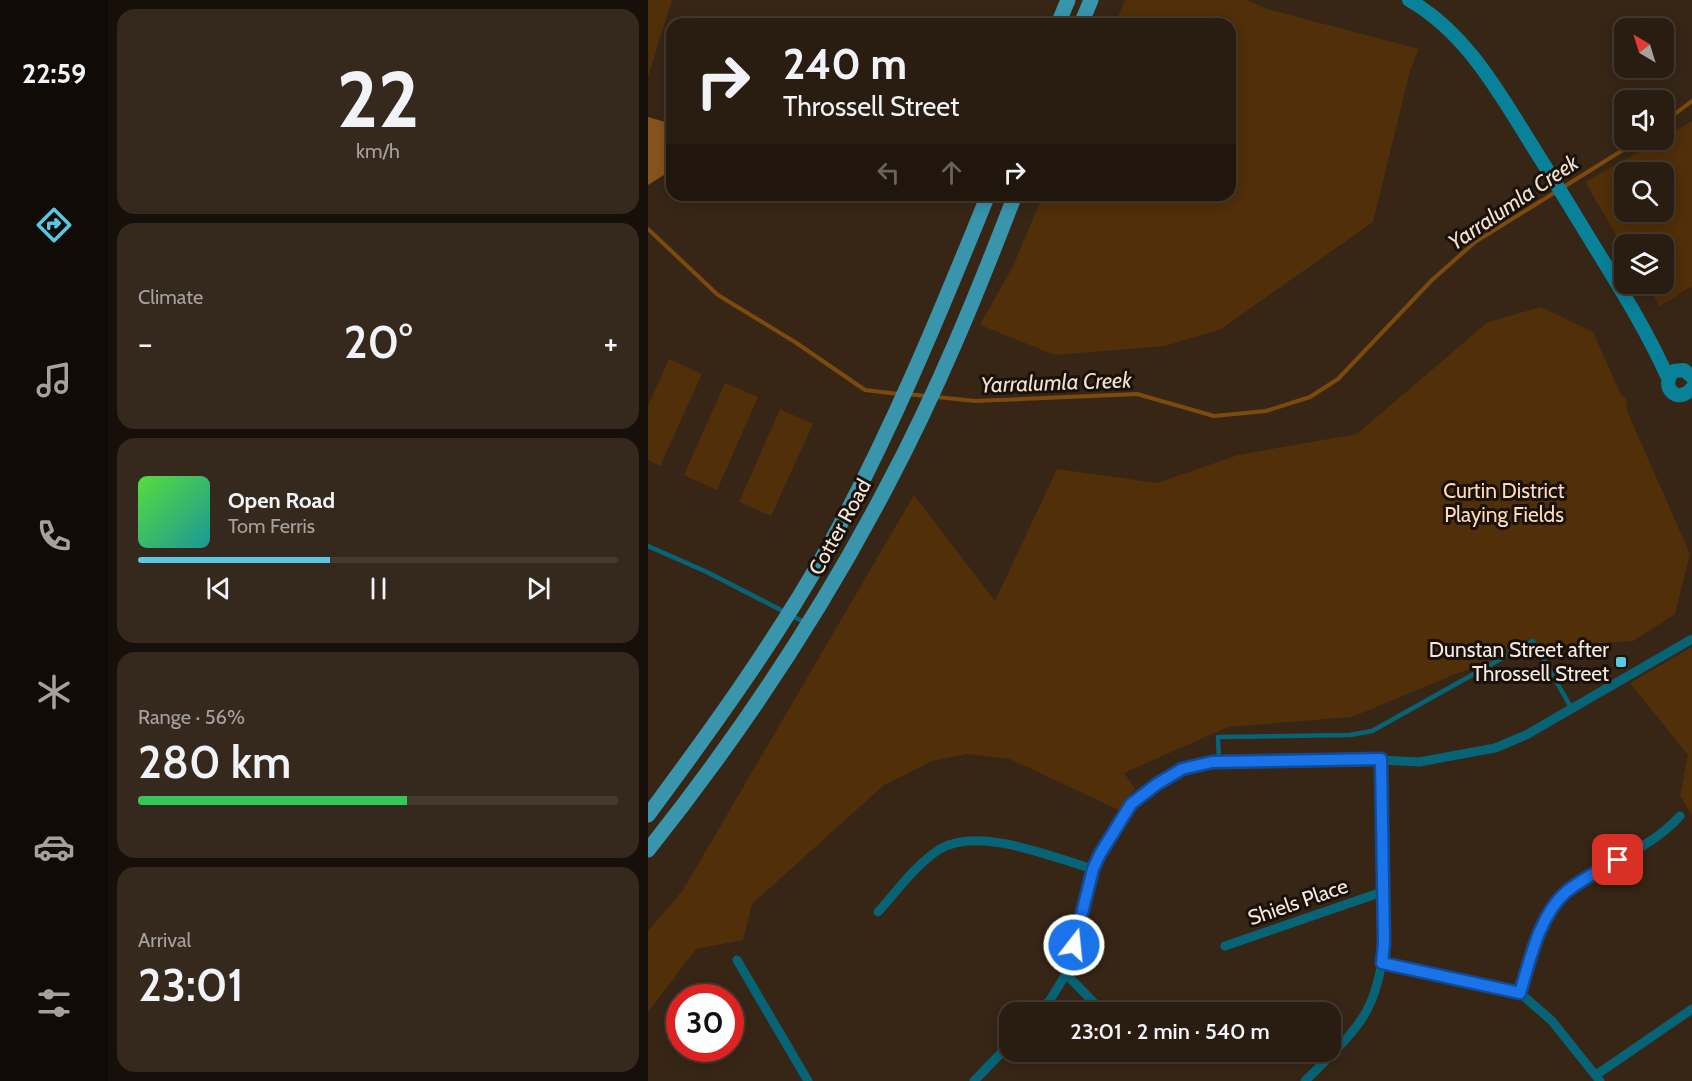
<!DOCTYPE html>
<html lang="en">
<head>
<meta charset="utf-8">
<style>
  :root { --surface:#291c10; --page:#35291e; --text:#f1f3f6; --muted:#a5a19f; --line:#453a30; --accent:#59c8e4 }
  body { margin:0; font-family:Cabin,sans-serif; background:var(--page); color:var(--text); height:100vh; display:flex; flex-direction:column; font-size:22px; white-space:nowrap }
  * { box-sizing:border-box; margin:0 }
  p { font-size:20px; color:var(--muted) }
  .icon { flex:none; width:33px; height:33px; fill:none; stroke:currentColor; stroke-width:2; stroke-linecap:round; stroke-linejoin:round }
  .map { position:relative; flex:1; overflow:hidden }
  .side { display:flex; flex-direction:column; gap:9px; padding:9px; background:#170f09; width:540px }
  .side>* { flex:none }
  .banner { position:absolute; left:18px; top:18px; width:570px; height:183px; border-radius:18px; box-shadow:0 3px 15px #0003,0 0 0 2px var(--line); background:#291c10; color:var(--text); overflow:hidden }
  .needle { width:39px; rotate:322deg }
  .fabs { position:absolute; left:966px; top:18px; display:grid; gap:12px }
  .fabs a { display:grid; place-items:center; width:60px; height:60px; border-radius:12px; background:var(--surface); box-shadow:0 3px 15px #0003,0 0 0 2px var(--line); font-size:30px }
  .speed { position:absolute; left:18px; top:984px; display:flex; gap:12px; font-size:30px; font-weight:700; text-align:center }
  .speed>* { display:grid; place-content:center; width:78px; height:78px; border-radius:50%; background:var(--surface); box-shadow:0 3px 15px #0003,0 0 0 2px var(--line); line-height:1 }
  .speed .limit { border:9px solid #d22; background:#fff; color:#111 }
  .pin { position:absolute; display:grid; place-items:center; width:51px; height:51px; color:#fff; margin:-26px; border-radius:12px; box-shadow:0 3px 9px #0006 }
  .me { position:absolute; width:66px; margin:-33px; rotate:16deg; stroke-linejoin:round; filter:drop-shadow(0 0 4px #0008) }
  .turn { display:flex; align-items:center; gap:21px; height:126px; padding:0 18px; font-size:27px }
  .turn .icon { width:78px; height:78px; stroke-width:2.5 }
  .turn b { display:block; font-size:42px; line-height:51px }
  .lanes { display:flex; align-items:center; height:57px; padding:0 18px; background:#0003; justify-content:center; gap:30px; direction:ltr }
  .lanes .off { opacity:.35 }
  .big { font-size:45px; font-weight:600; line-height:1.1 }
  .side .tile { flex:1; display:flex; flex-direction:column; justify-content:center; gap:9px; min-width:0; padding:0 21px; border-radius:18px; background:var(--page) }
  .side .dial { align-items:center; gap:0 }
  .dial b { font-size:78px; line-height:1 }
  .song { display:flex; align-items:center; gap:18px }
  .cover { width:72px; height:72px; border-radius:9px; background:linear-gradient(135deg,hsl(110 70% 55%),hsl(180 70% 35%)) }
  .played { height:6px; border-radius:3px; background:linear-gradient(90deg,var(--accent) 40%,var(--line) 40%) }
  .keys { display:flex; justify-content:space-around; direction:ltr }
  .heat { display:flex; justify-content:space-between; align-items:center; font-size:33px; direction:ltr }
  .charge { height:9px; border-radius:4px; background:linear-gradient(90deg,#34c759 56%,var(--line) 0) }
  .trip { position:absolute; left:351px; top:1002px; width:342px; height:60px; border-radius:18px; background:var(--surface); box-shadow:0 3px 15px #0003,0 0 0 2px var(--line); font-weight:600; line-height:60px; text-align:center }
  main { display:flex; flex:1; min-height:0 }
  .dock { display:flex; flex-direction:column; width:108px; justify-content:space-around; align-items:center; background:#100b06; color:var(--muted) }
  .dock .icon { width:42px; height:42px }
  .dock .active { color:var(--accent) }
  .dock b { font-size:27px; color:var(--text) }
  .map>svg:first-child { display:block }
  .green { fill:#502f09; fill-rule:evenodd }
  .forest { fill:#87541d }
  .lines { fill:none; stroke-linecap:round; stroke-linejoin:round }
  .stream { stroke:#7c490f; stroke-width:4 }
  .lane { stroke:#076477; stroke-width:4.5 }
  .street { stroke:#076477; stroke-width:9 }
  .secondary { stroke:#088199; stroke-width:14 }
  .primary { stroke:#3895ac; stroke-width:15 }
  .route-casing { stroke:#114b97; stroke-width:15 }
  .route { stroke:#1a73e8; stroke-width:10 }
  .poi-dot { fill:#59c8e4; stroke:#19110a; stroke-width:2 }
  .labels { text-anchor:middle; stroke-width:6; stroke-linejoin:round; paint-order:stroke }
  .park-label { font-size:21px; fill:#fed9b8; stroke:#19110a }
  .street-label { font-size:21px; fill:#f5e9df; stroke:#19110a }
  .poi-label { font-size:21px; fill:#f5e9df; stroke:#19110a; text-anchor:end }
  .water-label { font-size:22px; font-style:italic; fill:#f3e1d0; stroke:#19110a }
</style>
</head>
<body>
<main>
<nav class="dock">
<b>22:59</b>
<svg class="icon active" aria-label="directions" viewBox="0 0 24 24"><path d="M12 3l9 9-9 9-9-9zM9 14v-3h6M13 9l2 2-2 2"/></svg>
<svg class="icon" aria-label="music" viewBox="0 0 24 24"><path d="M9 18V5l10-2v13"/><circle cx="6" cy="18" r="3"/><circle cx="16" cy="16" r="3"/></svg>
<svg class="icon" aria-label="phone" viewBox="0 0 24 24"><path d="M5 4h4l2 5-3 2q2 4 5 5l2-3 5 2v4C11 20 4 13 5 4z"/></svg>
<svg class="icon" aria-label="climate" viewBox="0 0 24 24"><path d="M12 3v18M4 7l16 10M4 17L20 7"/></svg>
<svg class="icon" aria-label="car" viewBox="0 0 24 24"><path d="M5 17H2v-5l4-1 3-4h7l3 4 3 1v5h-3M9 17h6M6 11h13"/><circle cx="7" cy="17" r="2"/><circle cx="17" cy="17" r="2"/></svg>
<svg class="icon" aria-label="filters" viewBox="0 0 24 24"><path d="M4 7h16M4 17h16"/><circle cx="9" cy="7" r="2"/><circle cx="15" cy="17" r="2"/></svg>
</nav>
<section class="side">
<div class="tile dial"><b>22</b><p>km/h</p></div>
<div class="tile"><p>Climate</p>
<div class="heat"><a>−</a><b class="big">20°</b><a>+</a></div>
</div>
<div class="tile">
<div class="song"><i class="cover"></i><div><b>Open Road</b><p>Tom Ferris</p></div></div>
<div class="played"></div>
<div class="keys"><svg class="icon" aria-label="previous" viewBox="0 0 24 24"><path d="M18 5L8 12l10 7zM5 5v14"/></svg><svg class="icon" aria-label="pause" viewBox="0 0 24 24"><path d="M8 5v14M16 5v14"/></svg><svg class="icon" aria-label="next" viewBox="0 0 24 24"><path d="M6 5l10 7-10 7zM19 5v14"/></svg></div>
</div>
<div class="tile"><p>Range · 56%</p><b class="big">280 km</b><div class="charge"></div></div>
<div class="tile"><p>Arrival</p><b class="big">23:01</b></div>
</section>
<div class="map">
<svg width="1044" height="1081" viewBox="0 0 1044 1081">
  <rect width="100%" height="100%" fill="#372616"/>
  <path class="green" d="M 0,0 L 24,0 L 0,77 Z
    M 477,0 L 599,0 L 619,9 L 771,49 L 762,71 L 725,222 L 573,329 L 517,346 L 407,355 L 332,325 L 366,264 L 395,195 L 582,195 L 582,24 L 467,24 Z
    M 1044,121 L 1044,286 L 1012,306 L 998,284 L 1016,284 L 1016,244 L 976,244 L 976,248 L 937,182 L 1012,140 L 1016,140 L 1016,137 ZM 1016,172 L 1016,212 L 976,212 L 976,172 Z
    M 893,307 L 945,332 L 973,395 L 978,398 L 979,411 L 1042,554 L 1027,614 L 985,641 L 888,647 L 805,675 L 704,717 L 580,727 L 476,773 L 487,788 L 471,810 L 362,759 L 319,754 L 284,761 L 236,785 L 104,904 L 95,940 L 48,949 L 0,1012 L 0,931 L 35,890 L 266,495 L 347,601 L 409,469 L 509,483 L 590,455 L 709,434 L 840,322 Z
    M 21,359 L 54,374 L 12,466 L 0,460 L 0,406 Z
    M 77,383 L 110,397 L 69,490 L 36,475 Z
    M 132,409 L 165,424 L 123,516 L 91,502 Z
    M 1044,647 L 1044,815 L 1032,796 L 1040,755 L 982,683 Z"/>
  <path class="forest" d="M 0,117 L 24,124 L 24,170 L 0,185 Z"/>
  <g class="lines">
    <path class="stream" d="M 1016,122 L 1044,101
      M 0,229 L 70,295 L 147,342 L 217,390 L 251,394
      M 259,394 L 278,396
      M 289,397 L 327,401 L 489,394 L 566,416 L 618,411 L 662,397 L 690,379 L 784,280 L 827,242 L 991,140"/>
    <path class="lane" d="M 0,546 L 59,572 L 158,623
      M 571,761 L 570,737 L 702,735 L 724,731 L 885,641 L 924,709"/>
    <path class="street" d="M 230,912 C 249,891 268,864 292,849 C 331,826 404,857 445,869
      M 577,946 L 734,892
      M 89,960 L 160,1081
      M 734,963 L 872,993 L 904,1021 L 952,1081
      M 418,974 L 455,1012
      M 872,993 C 882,960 891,918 917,893 C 932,879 951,870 968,861 C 992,848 1014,836 1032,816
      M 391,1012 L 402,1000 L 418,974 L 445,869 L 466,830 L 483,804 L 509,784 L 534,769 L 564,761 L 598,760 L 733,760 L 771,762 L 847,748 L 878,735 L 1044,639
      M 484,1052 L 487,1056
      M 948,1075 L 1044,1009
      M 326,1081 L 362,1044
      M 657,1081 C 676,1062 696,1044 711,1023 C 727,1001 734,969 736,943 L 733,760"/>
    <path class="secondary" d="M 761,0 C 814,30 846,84 877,134 C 895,163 914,193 932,223 C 963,274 996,324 1020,378
      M 1044,377 L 1036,370 L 1026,371 C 1010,386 1030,406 1044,388"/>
    <path class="primary" d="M 410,24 L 420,0
      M 433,24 L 443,0
      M 0,815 C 63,730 126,643 178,551 C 241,437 291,316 340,195
      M 0,850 C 91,736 172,614 239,486 C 289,392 329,294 367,195"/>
  </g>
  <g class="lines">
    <defs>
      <path id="route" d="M 426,945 L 445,869 L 452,854 L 483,804 L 509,784 L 534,769 L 564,762 L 733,759 L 736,943 L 734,963 L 872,993 C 882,960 891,916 918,892 C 934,879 952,870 970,860"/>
    </defs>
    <use href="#route" class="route-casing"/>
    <use href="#route" class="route"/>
  </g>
  <rect class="poi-dot" x="967" y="656" width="12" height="12" rx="3"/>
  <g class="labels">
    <g class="park-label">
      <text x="856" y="498">Curtin District<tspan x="856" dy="24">Playing Fields</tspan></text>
    </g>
    <g class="street-label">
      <text transform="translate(192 527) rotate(-61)" y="7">Cotter Road</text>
      <text transform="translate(650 902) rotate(-19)" y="7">Shiels Place</text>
    </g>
    <g class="poi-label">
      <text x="961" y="657">Dunstan Street after<tspan x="961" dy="24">Throssell Street</tspan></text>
    </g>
    <g class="water-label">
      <text transform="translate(865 202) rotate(-34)" y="8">Yarralumla Creek</text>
      <text transform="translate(408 382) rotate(-2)" y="8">Yarralumla Creek</text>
    </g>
  </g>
</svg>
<div class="fabs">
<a><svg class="needle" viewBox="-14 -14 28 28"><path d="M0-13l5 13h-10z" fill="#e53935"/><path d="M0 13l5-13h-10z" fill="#a5a19f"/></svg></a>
<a><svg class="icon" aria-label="sound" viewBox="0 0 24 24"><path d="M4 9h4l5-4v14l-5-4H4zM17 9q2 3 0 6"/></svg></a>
<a><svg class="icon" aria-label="search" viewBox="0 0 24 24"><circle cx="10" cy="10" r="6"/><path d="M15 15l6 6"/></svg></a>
<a><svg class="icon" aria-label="layers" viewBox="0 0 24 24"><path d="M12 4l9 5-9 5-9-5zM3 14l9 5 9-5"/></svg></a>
</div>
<div class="speed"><div class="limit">30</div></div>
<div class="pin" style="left:970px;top:860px;background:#d93025"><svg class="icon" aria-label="arrive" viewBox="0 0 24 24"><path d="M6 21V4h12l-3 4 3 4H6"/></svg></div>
<svg class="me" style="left:426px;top:945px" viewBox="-20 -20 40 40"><circle r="17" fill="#1a73e8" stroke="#fff" stroke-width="3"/><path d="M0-11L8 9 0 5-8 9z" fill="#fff"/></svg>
<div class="trip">23:01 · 2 min · 540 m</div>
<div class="banner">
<div class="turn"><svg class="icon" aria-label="right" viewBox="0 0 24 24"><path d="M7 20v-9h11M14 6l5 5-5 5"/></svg><div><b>240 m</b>Throssell Street</div></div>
<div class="lanes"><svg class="icon off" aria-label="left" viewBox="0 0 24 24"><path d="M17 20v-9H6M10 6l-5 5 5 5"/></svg><svg class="icon off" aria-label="ahead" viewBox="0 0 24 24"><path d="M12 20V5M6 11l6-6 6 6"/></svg><svg class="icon" aria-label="right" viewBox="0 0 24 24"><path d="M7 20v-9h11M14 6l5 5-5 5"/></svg></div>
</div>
</div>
</main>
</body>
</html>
